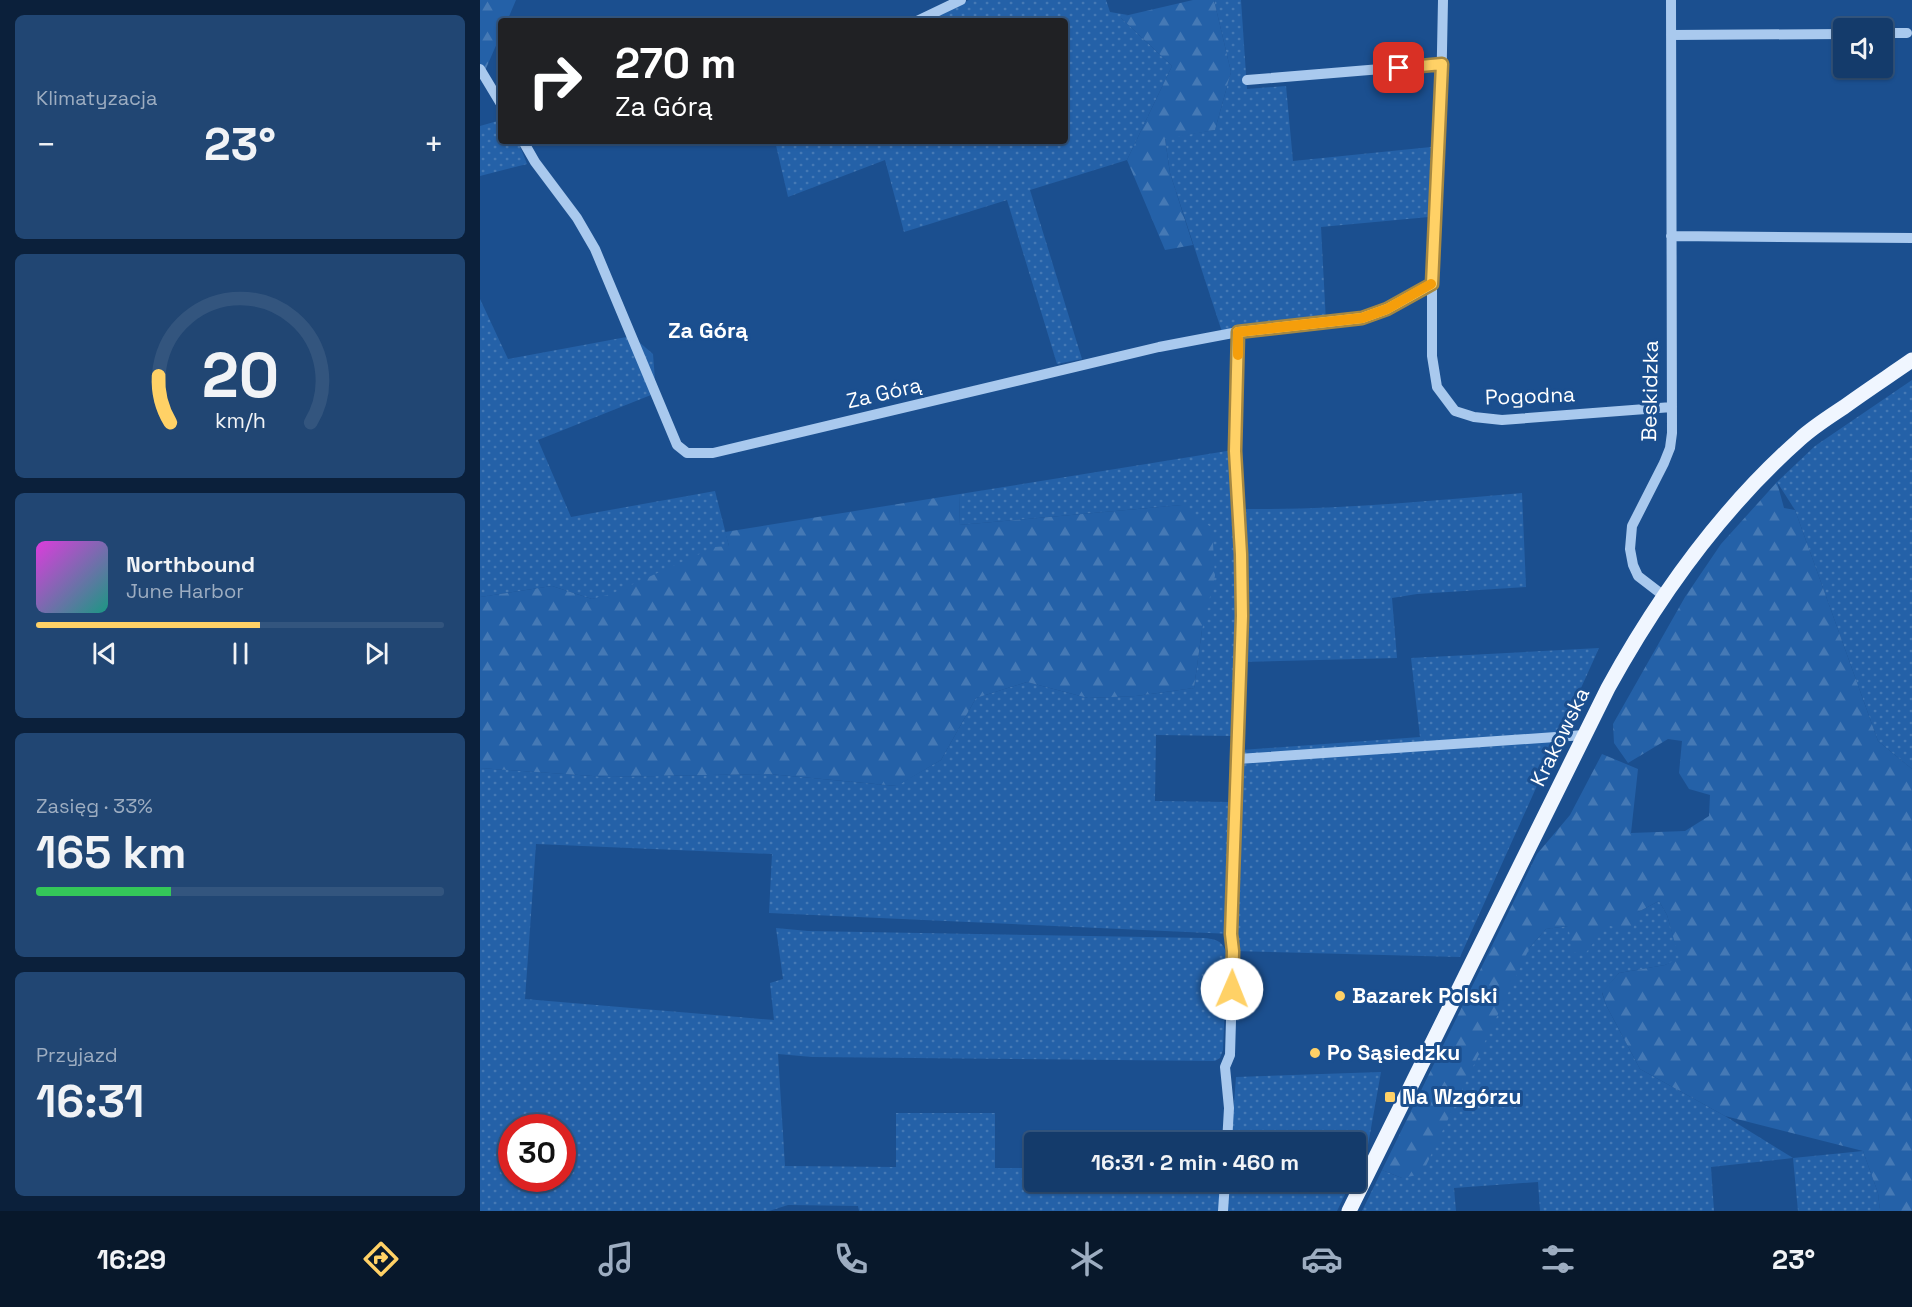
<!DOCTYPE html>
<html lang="pl">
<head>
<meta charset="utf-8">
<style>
  :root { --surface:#143b6b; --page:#214673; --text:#f1f3f6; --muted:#9dadc1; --line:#33557e; --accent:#ffd166 }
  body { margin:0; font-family:"Space Grotesk",sans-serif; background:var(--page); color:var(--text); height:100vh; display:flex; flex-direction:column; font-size:22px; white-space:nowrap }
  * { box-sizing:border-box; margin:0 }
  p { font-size:20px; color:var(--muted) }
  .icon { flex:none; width:33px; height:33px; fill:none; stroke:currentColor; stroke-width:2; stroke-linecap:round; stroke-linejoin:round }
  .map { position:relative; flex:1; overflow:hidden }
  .side { display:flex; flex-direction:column; gap:15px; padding:15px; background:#0b203b; width:480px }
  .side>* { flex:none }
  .top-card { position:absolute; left:18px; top:18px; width:570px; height:126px; border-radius:6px; box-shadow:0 2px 4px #0004,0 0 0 2px var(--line); background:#202124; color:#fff; overflow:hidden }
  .tools { position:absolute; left:1353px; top:18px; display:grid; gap:12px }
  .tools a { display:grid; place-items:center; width:60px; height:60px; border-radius:6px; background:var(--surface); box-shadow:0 2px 4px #0004,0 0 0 2px var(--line); font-size:30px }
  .speed { position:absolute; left:18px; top:1114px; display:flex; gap:12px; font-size:30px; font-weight:700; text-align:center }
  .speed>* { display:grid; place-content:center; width:78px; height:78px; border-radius:50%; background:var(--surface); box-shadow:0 2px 4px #0004,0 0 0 2px var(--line); line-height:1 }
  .speed .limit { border:9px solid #d22; background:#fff; color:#111 }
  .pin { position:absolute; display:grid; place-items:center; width:51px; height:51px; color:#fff; margin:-26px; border-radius:12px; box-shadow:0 3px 9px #0006 }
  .me { position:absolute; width:66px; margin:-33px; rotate:1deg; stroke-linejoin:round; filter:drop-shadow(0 0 4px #0008) }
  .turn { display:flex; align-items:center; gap:21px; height:126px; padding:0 18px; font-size:27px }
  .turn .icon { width:78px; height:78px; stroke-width:2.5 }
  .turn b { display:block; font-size:42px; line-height:51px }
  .big { font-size:45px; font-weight:700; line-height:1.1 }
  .side .widget { flex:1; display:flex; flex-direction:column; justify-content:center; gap:9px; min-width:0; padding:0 21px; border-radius:9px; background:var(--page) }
  .side .dial { align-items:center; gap:0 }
  .dial svg { height:156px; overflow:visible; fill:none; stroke:var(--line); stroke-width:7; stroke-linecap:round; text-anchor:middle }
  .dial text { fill:var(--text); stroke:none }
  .song { display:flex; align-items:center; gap:18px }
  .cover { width:72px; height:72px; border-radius:9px; background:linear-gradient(135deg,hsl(300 70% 55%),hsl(170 70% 35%)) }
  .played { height:6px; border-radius:3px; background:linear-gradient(90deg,var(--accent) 55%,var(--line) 55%) }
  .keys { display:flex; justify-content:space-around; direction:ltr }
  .heat { display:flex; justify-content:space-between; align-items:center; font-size:33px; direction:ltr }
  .charge { height:9px; border-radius:4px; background:linear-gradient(90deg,#34c759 33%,var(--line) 0) }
  .trip { position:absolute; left:544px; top:1132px; width:342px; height:60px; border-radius:6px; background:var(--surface); box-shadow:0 2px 4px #0004,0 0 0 2px var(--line); font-weight:700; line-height:60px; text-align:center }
  .menu { display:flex; height:96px; justify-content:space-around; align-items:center; background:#08182b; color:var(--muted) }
  .menu .icon { width:42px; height:42px }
  .menu .active { color:var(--accent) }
  .menu b { font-size:27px; color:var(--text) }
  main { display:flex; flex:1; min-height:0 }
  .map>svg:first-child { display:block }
  .grass { fill:url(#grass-dots); fill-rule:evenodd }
  .forest { fill:url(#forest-firs) }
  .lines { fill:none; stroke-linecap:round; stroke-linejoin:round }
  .minor { stroke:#a9c9ee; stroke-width:10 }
  .major { stroke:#f0f6ff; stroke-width:15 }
  .route-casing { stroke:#a68842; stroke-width:15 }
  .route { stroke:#ffd166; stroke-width:10 }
  .slow { stroke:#f59e0b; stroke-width:10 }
  .poi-dot { fill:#ffd166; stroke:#1b4f8f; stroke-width:2 }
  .labels { text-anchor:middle; stroke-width:6; stroke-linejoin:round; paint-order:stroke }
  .street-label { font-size:21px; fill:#fff; stroke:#1b4f8f }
  .poi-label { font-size:21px; font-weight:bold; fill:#fff; stroke:#1b4f8f; text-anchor:start }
  .neighbourhood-label { font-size:22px; font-weight:bold; fill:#fff; stroke:#1b4f8f }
</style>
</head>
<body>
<main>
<section class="side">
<div class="widget"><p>Klimatyzacja</p>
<div class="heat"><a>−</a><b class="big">23°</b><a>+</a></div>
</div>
<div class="widget dial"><svg viewBox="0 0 100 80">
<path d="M14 69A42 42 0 1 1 86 69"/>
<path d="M14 69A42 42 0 0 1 8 45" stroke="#ffd166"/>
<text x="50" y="56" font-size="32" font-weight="700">20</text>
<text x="50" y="72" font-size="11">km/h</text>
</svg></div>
<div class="widget">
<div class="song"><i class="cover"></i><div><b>Northbound</b><p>June Harbor</p></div></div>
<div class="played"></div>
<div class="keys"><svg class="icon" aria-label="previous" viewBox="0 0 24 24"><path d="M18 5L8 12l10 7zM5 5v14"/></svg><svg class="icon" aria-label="pause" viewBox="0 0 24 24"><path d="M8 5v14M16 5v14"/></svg><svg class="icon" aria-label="next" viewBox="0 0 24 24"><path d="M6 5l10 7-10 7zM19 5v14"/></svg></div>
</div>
<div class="widget"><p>Zasięg · 33%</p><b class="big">165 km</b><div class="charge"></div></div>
<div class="widget"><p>Przyjazd</p><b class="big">16:31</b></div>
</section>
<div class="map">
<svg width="1432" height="1211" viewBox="0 0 1432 1211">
  <defs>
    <pattern id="grass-dots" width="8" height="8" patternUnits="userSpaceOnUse" patternTransform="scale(1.5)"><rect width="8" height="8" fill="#2461a8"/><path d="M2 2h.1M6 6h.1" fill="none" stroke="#4579b5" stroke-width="1.8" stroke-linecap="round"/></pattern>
    <pattern id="forest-firs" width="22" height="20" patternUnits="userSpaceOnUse" patternTransform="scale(1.5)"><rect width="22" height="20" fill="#2461a8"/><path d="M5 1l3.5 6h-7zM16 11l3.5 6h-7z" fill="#4579b5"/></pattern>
  </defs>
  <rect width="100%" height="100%" fill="#1b4f8f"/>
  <path class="grass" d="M 489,0 L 626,0 L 630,12 L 648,15 L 641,18 L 692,66 L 647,160 L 550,190 L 602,359 L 577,364 L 527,200 L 424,232 L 405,160 L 308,197 L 295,141 L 585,141 L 585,21 L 445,21 Z
    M 734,0 L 761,0 L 767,89 L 806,86 L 813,161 L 951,147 L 949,217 L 841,227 L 846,322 L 743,335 L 690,173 L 685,138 L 735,130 L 751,72 Z
    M 21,120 L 21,141 L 38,141 L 47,164 L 0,176 L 0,126 Z
    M 0,299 L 28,359 L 152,336 L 173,354 L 176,393 L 58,440 L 91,517 L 235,491 L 249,546 L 131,595 L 112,599 L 72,586 L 0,597 Z
    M 1432,380 L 1432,769 L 1398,741 L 1315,510 L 1297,482 L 1335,446 Z
    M 753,450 L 758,569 L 756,664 L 751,736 L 676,735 L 675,801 L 750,802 L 751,922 L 761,750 L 940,737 L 931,658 L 1119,648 L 980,957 L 753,951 L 751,934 L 289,913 L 292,854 L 56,844 L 45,999 L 294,1020 L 290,983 L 303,979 L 296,928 L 328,931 L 725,938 C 738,940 743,941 747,955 L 743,1050 L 740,1058 L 735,1061 L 332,1057 L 298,1054 L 305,1166 L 416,1167 L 416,1113 L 515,1113 L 515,1168 L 555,1168 L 555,1182 L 871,1182 L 857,1211 L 379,1211 L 378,1206 L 308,1205 L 289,1211 L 0,1211 L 0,768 L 127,777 L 289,774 L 416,786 L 461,760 L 496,698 L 547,682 L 608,698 L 656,696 L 714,688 L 722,630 L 702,505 L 479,525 L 480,494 ZM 32,1128 L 82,1128 L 82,1179 L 32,1179 Z
    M 1042,493 L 1046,587 L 937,594 L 912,598 L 917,658 L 763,662 L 767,573 L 763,509 C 856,510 949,501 1042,493 Z
    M 1179,901 L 1187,915 L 1200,959 L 1185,965 L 1139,973 L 1122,993 L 1126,1005 L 1160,1069 L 1245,1116 L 1313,1158 L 1383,1151 L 1398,1193 L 1400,1211 L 1318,1211 L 1313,1158 L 1231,1167 L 1234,1211 L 1060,1211 L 1058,1182 L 974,1188 L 976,1211 L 882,1211 L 902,1170 L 922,1178 L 1050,947 L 1066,929 L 1088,926 L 1127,925 L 1158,912 Z
    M 901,1072 L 888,1145 L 876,1170 L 876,1143 L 751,1143 L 756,1077 Z"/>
  <path class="forest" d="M 0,0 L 36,0 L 27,21 L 21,21 L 21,34 L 4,73 L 0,68 Z
    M 713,0 L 734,0 L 751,72 L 735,130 L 685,139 L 690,173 L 713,245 L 685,250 L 647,160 L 692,66 L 640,17 Z
    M 1297,482 L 1304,508 L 1315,510 L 1398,741 L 1432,769 L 1432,1211 L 1400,1211 L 1398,1193 L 1383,1151 L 1245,1116 L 1160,1069 L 1126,1005 L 1122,992 L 1139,973 L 1185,965 L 1199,958 L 1187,915 L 1179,901 L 1158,912 L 1152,932 L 1127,925 L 1105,954 L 1093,952 L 1088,926 L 1066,929 L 1050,947 L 942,1174 L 922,1178 L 902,1170 L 1057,854 L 1090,815 L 1122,754 L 1158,769 L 1151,833 L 1205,831 L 1229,816 L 1230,795 L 1209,789 L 1199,773 L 1202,741 L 1188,739 L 1148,763 L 1134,743 L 1133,724 L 1205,597 L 1241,544 Z
    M 480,494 L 479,525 L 702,505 L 732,528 L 735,576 L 722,630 L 714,688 L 656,696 L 608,698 L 547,682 L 496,698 L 461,760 L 417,786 L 289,774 L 127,777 L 0,768 L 0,597 L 72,586 L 112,599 L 131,594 L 235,547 L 249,546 L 245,532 Z"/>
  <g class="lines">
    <path class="minor" d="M 963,0 L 961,101 L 952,284 L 952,356 L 957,387 L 975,411 L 994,417 L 1022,420 L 1192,407
      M 437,21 L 481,0
      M 1402,33 L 1427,33
      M 1191,35 L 1364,34
      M 0,69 L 21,104
      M 767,80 L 962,64
      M 43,141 L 55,162 L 97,218 L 115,249 L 197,445 L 207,453 L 233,453 L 679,347 L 758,332 L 882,318 L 907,309 L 952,284
      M 1191,236 L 1432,238
      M 1184,596 L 1158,576 L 1153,565 L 1150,549 L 1152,526 L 1184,463 L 1190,448 L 1192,433 L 1191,0
      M 758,759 L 1104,735
      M 747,1143 L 749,1108 L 745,1067 L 750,1055 L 753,951 L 751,934 L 762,616 L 761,554 L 755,451 L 758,332
      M 743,1211 L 745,1182"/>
    <path class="major" d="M 869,1211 L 1128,688 C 1178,597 1241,509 1320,439 C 1333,427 1349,417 1364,407 C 1386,391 1409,376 1432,360"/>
  </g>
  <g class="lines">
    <defs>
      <path id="route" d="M 752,989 L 753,951 L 751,934 L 762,616 L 761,554 L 755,451 L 758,332 L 882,318 L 907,309 L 952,284 L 962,64 L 919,68"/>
    </defs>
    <use href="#route" class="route-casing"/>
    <use href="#route" class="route"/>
    <path class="slow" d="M 758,355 L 758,332 L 882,318 L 907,309 L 951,284"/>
  </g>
  <g class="poi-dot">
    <circle cx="860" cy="996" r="6"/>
    <circle cx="835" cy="1053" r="6"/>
    <rect x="904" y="1091" width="12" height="12" rx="3"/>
  </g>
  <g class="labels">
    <g class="street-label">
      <text transform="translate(1170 391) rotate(-89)" y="7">Beskidzka</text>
      <text transform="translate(404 393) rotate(-13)" y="7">Za Górą</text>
      <text transform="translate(1050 396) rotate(-2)" y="7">Pogodna</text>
      <text transform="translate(1080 737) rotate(-64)" y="7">Krakowska</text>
    </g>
    <g class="poi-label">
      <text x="872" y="1003">Bazarek Polski</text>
      <text x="847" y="1060">Po Sąsiedzku</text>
      <text x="922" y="1104">Na Wzgórzu</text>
    </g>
    <g class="neighbourhood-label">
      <text x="228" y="338">Za Górą</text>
    </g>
  </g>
</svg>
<div class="tools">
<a><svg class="icon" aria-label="sound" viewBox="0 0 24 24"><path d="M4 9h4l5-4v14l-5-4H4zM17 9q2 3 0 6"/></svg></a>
</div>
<div class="speed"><div class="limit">30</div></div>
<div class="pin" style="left:919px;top:68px;background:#d93025"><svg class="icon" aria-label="arrive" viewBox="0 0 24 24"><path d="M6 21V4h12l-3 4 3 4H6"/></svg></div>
<svg class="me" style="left:752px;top:989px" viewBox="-20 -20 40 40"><circle r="19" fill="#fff"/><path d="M0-13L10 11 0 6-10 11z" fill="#ffd166"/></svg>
<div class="trip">16:31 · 2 min · 460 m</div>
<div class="top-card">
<div class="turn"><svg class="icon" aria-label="right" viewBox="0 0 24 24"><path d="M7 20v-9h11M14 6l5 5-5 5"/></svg><div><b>270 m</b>Za Górą</div></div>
</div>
</div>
</main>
<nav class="menu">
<b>16:29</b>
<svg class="icon active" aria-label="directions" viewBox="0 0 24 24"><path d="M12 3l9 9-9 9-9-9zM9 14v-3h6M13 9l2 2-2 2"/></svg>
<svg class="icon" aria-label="music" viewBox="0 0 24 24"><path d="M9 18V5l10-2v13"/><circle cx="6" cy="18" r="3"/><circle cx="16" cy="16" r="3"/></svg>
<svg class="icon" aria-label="phone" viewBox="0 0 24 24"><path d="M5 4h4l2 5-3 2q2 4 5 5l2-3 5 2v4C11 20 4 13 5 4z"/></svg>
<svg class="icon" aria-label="climate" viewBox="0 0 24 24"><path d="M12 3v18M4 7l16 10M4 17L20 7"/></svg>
<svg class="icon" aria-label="car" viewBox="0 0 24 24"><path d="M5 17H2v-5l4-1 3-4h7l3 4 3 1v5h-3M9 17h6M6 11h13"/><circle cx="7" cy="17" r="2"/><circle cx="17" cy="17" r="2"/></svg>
<svg class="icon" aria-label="filters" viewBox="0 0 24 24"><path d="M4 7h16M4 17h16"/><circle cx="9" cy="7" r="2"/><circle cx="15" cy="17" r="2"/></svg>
<b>23°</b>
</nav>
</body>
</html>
